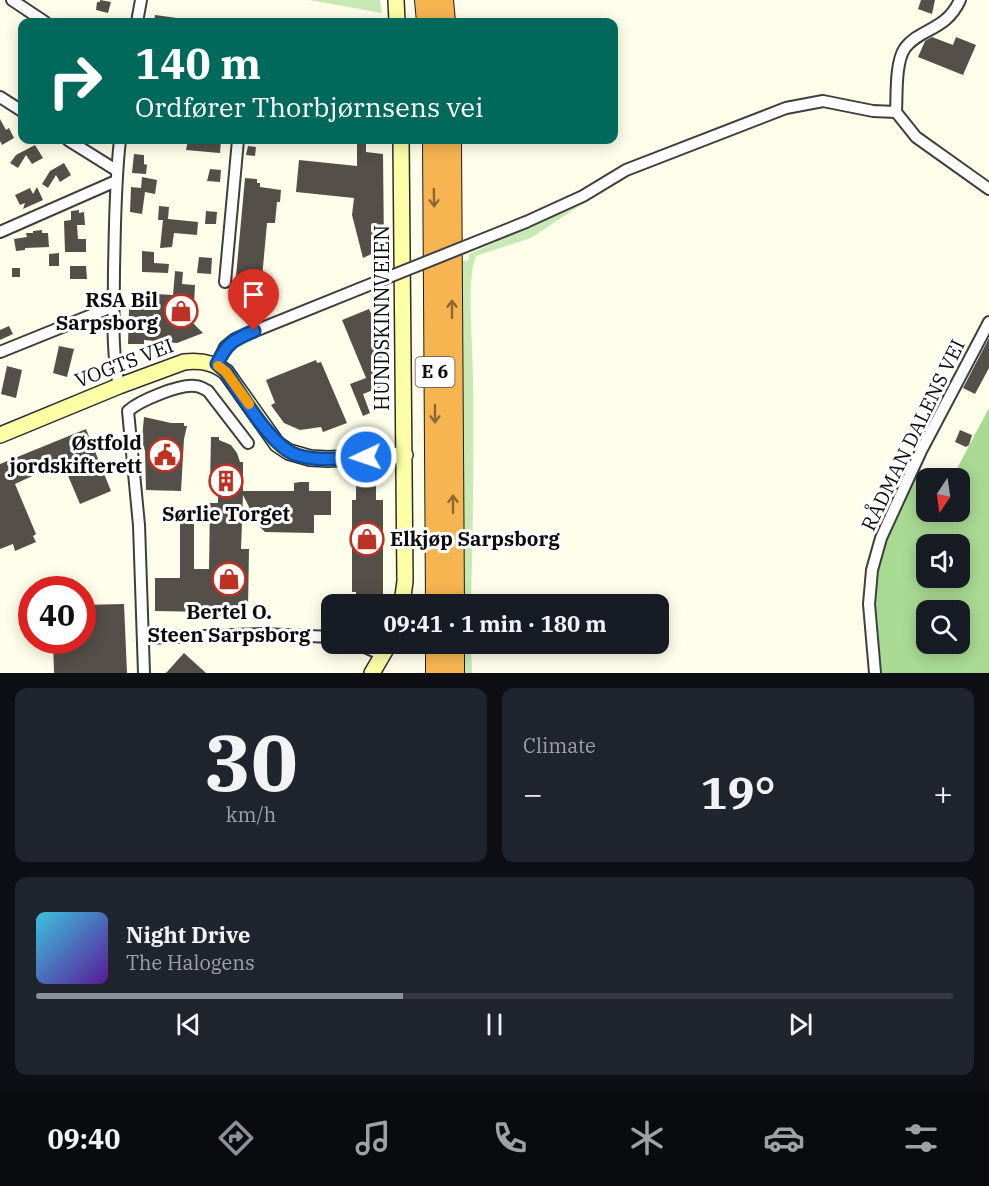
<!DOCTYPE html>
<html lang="en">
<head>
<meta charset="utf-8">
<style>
  :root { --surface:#171b24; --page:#20242c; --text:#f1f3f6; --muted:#9ea1a6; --line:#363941; --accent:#8c9099 }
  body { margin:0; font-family:"IBM Plex Serif",serif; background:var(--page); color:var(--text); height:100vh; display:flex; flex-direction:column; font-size:22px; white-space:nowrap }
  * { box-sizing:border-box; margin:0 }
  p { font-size:20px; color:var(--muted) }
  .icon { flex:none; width:33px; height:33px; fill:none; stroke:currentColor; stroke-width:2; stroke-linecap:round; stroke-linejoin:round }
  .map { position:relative; height:673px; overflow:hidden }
  .side { display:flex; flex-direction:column; gap:15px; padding:15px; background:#0d0f14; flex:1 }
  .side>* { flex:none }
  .top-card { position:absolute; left:18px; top:18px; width:600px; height:126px; border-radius:12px; box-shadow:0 3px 15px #0003; background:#00695c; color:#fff; overflow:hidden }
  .needle { width:39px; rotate:193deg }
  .controls { position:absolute; left:916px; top:468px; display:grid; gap:12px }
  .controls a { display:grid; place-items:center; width:54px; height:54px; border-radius:12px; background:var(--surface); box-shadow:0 3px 15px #0003; font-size:30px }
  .speed { position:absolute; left:18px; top:576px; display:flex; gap:12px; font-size:30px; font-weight:700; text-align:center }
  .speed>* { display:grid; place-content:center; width:78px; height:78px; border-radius:50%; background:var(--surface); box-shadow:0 3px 15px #0003; line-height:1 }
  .speed .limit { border:9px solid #d22; background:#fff; color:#111 }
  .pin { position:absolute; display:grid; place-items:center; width:51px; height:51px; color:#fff; margin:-62px -26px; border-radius:50% 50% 50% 0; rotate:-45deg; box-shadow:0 0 6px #0007 }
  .pin .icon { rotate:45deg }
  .me { position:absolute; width:66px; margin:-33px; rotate:267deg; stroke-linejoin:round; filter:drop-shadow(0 0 4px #0008) }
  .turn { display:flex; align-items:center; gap:21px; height:126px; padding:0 18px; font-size:27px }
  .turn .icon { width:78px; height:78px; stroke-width:2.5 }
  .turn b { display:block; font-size:42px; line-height:51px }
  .big { font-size:45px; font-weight:700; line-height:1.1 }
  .side .widget { flex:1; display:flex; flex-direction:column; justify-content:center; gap:9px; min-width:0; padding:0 21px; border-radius:12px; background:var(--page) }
  .side .dial { align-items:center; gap:0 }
  .dial b { font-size:78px; line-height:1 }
  .song { display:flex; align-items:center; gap:18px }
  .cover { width:72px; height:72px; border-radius:9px; background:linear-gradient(135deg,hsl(190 70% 55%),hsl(270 70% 35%)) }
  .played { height:6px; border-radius:3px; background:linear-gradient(90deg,var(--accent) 40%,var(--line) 40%) }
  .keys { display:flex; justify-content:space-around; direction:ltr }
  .heat { display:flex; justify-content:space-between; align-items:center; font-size:33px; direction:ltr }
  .side .tiles { flex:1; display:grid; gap:15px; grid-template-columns:1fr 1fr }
  .widget:last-child { grid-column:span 2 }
  .trip { position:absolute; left:321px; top:594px; width:348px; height:60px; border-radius:12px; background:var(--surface); box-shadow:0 3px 15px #0003; font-weight:700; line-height:60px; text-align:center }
  .tab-bar { display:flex; height:96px; justify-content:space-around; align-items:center; background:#090b0e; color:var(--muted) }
  .tab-bar .icon { width:42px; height:42px }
  .tab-bar .selected { color:var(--accent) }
  .tab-bar b { font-size:27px; color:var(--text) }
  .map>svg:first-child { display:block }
  .green { fill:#c8e9b4 }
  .forest { fill:#a9da93; fill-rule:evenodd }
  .building { fill:#544f48 }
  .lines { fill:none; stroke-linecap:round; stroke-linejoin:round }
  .street-casing { stroke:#3f3f3f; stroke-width:14 }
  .secondary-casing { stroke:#2e2e2e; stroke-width:18 }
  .highway-casing { stroke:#1d1d1d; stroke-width:22 }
  .street { stroke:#fff; stroke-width:10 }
  .secondary { stroke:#fcffa5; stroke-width:15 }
  .highway { stroke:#f6b551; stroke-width:20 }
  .street-bridge-casing { stroke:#3f3f3f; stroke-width:14; stroke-linecap:butt }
  .street-bridge { stroke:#fff; stroke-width:10 }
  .oneway { stroke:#8d6932 }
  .route-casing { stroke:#114b97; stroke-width:15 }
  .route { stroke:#1a73e8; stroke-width:10 }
  .slow { stroke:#f59e0b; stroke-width:10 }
  .labels { text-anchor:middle; stroke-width:6; stroke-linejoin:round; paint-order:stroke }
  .shield { fill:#fff; stroke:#555; stroke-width:1.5 }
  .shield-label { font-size:18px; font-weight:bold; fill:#0c0c0c }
  .poi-label { font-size:20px; font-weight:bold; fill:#0c0c0c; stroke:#fff; text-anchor:end }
  .street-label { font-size:20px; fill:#0c0c0c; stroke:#fff }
</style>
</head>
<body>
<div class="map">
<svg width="989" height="673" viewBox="0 0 989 673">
  <rect width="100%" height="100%" fill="#fffeea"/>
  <path class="green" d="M 309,0 L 380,0 L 382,13 Z
    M 602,191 L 531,238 L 476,256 C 466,278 473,347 473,375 C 474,451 473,528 471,604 L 463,604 L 462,261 L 469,260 L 469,254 L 566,211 Z
    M 463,644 L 471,644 L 472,673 L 463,673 Z"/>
  <path class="forest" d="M 989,408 L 989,673 L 875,673 L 872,570 L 914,466 L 937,478 L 927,478 L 927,512 L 960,512 L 960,478 L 952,478 ZM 927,544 L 960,544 L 960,578 L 927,578 ZM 927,610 L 960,610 L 960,644 L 927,644 Z"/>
  <path class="building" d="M 100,0 L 111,2 L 108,13 L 96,10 L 97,2 L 100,2 Z
    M 921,0 L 935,0 L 932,14 L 918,9 Z
    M 155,15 L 177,18 L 177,22 L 154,22 Z
    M 932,37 L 953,45 L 956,37 L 976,45 L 963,75 L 918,57 L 925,41 Z
    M 0,119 L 6,130 L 9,128 L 14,138 L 2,145 L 0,141 Z
    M 188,140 L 221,140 L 220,153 L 186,150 Z
    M 357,140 L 366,140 L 366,152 L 383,154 L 384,248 L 363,258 L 352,215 L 354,198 L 296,192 L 299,160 L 357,166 Z
    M 35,145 L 43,158 L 32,164 L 26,155 L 18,168 L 10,163 L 16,155 Z
    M 248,146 L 256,147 L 255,156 L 246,155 Z
    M 134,154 L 144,155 L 144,164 L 147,165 L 146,174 L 132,173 Z
    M 64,163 L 71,175 L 60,182 L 56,175 L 48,188 L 42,184 L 50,171 Z
    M 210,169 L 221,170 L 220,182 L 207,181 Z
    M 142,177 L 157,180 L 155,194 L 145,192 L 142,214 L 130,212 L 131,187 L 141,188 Z
    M 245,178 L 257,179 L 257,183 L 260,183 L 260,187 L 281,190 L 280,202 L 277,202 L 275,223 L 267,223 L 260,300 L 234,298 Z
    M 37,187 L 43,200 L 23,209 L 25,203 L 20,205 L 15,195 L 30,188 L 33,194 Z
    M 159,206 L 169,207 L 168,219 L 198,222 L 197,235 L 174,233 L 172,247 L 160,248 L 163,220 L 158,220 Z
    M 79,210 L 79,213 L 84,212 L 85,225 L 77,225 L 78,239 L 86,239 L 86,252 L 65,252 L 64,221 L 71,220 L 71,211 Z
    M 206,211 L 217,212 L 216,224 L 205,224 Z
    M 42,230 L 42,233 L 48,233 L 49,247 L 25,248 L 25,250 L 16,251 L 14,239 L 27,237 L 26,233 L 33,233 L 33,231 Z
    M 142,251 L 154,252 L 154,263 L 169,264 L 168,273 L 142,272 Z
    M 59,253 L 59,266 L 49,266 L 49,254 Z
    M 199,257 L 212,258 L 211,274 L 197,273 Z
    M 70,266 L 86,266 L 87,279 L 70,279 Z
    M 12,268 L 20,268 L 20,277 L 12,277 Z
    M 175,271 L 183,272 L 182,284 L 195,285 L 193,323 L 203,333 L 177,343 L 144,340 L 144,344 L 128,344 L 129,309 L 153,309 L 155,294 L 173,295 Z
    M 369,309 L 382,336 L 381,340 L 377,344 L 384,363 L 386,385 L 363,394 L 370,413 L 363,416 L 350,384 L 366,378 L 342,320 Z
    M 9,326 L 13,334 L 0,340 L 0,330 Z
    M 989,338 L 989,368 L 975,394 L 963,388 Z
    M 59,346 L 74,349 L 67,377 L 53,373 Z
    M 316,360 L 317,363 L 321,362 L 347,423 L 323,432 L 321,427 L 300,430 L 284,423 L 273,408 L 271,405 L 275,403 L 266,380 Z
    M 7,366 L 22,370 L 16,398 L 1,394 Z
    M 144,417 L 171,423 L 184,423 L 184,426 L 187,426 L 184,439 L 181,491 L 146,490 L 145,450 L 141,450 Z
    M 86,429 L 111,491 L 80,504 L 66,471 L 54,466 L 15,484 L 36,534 L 33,536 L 36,542 L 15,551 L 13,544 L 0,549 L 0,464 Z
    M 960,430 L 972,435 L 969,445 L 966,447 L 955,442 Z
    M 211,437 L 219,437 L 219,440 L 231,445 L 237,453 L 240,462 L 243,462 L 243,491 L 294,491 L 294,483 L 300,482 L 309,482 L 309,491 L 331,491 L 331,515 L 314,515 L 314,533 L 265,532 L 258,525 L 243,495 L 241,549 L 249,549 L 248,608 L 241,608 L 241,619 L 216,618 L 216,617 L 209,617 L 209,612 L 155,611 L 155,578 L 180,578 L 180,522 L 194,523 L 194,569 L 209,569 L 210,503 L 218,503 L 218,484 L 210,484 Z
    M 356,483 L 376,483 L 376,500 L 383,500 L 383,604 L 356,604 L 356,592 L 352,592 L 352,500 L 356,500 Z
    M 124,604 L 127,673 L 54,673 L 53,640 L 82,640 L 82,605 Z
    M 184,653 L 206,673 L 166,673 Z"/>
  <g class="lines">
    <defs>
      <path id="street" d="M 12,0 L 45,22
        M 137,22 L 141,0
        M 0,97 L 22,111
        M 896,112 C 897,95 895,62 905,48 C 920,28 946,31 960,0
        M 896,112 L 916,137 L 989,189
        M 68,140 L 116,170
        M 526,222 L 583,196 L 626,170 L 786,108 L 823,101 L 873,111 L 896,112
        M 0,232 L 116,181
        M 225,282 L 238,140
        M 0,352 L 114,306
        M 217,364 L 225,347 L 235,339 L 359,289
        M 119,386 C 111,349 114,308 114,270 C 115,226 115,183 120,140
        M 143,638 L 262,634 L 332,637
        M 358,644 L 383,655
        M 144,673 L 139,525 L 128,411 C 139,401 179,384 195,386 C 200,386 204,389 208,391 L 248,443
        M 875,673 L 869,604 L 872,570 L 881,538 L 921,451 L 989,322"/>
      <path id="secondary" d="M 396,0 L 397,22
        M 401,140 L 405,581 L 402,604
        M 0,435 L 119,386 L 184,362 C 200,360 213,362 226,372 L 277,444 L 289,452 L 310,458 L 328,459 L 405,455
        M 372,673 L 389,644"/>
      <path id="highway" d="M 425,0 L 427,22
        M 443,0 L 445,22
        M 433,140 L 436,604
        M 451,140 L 454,604
        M 436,644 L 436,673
        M 454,644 L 454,673"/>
    </defs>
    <use href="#street" class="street-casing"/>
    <use href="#secondary" class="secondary-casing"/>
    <use href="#highway" class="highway-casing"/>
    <use href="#street" class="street"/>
    <use href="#secondary" class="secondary"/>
    <use href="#highway" class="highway"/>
    <defs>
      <path id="street-bridge" d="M 359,289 L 526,222"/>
    </defs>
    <use href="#street-bridge" class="street-bridge-casing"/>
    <use href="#street-bridge" class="street-bridge"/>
  </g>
  <defs><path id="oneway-shaft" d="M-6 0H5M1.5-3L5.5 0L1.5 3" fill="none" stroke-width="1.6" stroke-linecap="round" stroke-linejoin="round" transform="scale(1.5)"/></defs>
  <g class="oneway">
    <use href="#oneway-shaft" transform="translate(434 198) rotate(89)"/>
    <use href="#oneway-shaft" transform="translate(452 309) rotate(-90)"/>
    <use href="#oneway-shaft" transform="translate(435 414) rotate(90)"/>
    <use href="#oneway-shaft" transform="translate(453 504) rotate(-90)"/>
  </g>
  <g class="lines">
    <defs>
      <path id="route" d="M 254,331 C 233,340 227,343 217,364 L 226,372 C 241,394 272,448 297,455 C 318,462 344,458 366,457"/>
    </defs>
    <use href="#route" class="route-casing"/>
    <use href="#route" class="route"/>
    <path class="slow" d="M 218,366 L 226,372 L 249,404"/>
  </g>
  <defs>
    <symbol id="shop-ring" viewBox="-11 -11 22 22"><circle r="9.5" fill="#fff" stroke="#bc3223" stroke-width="1.5"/><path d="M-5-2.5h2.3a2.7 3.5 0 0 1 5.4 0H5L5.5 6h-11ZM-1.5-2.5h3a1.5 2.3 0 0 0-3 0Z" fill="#bc3223"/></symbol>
    <symbol id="civic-ring" viewBox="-11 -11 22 22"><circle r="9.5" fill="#fff" stroke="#bc3223" stroke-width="1.5"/><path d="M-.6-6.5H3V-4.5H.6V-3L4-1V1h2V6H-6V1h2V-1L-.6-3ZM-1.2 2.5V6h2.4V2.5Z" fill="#bc3223"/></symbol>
    <symbol id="building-ring" viewBox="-11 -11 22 22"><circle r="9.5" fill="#fff" stroke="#bc3223" stroke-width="1.5"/><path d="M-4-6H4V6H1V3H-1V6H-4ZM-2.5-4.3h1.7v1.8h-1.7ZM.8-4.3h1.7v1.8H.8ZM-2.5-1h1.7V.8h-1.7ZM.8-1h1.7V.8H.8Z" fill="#bc3223"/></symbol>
  </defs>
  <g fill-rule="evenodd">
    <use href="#shop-ring" x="162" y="292" width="38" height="38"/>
    <use href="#civic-ring" x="146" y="436" width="38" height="38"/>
    <use href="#building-ring" x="207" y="462" width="38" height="38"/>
    <use href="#shop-ring" x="348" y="520" width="38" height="38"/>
    <use href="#shop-ring" x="210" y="560" width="38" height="38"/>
  </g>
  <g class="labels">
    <rect class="shield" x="415.5" y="357" width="39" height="30" rx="4.5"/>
    <g class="shield-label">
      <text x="435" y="378">E 6</text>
    </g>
    <g class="poi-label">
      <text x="158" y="307">RSA Bil<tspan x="158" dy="23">Sarpsborg</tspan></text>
      <text x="142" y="450">Østfold<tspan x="142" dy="23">jordskifterett</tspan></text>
      <text x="226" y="521" text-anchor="middle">Sørlie Torget</text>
      <text x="390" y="546" text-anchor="start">Elkjøp Sarpsborg</text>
      <text x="229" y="619" text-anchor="middle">Bertel O.<tspan x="229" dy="23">Steen Sarpsborg</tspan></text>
    </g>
    <g class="street-label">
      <text transform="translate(382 318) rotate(-90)" y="7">HUNDSKINNVEIEN</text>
      <text transform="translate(124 363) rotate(-21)" y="7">VOGTS VEI</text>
      <text transform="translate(913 435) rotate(-64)" y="7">RÅDMAN DALENS VEI</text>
    </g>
  </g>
</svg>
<div class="controls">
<a><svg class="needle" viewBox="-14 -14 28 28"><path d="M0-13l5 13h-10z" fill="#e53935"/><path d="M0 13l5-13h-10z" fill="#9ea1a6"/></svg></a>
<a><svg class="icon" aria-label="sound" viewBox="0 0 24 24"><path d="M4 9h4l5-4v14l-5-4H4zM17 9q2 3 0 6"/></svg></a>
<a><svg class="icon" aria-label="search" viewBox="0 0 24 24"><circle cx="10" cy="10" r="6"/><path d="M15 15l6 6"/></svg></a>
</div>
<div class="speed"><div class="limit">40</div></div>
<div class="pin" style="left:254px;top:331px;background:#d93025"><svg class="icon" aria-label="arrive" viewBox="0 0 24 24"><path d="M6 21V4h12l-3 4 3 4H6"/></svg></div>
<svg class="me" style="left:366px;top:457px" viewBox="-20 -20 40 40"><circle r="17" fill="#1a73e8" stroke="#fff" stroke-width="3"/><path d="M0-11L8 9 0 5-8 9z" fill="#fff"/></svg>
<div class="trip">09:41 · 1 min · 180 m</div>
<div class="top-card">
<div class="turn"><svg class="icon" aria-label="right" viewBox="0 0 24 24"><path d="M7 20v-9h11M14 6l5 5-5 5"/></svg><div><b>140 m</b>Ordfører Thorbjørnsens vei</div></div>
</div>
</div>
<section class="side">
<div class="tiles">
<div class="widget dial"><b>30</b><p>km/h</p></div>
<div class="widget"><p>Climate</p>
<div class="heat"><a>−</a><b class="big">19°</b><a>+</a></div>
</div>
<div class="widget">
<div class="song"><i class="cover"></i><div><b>Night Drive</b><p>The Halogens</p></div></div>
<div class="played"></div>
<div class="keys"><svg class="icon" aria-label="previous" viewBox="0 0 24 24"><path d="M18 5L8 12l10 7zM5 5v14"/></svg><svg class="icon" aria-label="pause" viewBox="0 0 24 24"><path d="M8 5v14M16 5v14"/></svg><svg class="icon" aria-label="next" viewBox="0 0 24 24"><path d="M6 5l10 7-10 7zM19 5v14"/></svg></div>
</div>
</div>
</section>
<nav class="tab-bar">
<b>09:40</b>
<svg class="icon selected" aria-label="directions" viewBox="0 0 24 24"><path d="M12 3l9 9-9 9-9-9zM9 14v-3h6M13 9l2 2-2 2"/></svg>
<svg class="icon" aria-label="music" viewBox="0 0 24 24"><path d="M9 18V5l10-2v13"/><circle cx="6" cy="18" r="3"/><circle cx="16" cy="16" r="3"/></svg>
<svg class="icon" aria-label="phone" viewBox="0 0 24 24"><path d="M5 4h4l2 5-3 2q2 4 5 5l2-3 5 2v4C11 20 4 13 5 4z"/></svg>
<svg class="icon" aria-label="climate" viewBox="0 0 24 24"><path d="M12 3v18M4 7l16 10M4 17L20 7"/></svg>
<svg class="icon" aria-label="car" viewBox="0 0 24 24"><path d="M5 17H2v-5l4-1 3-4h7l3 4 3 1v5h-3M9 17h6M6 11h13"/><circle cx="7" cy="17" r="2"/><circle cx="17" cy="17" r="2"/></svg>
<svg class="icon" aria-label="filters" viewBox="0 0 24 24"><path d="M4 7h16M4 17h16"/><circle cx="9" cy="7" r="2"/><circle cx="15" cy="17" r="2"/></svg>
</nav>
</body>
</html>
